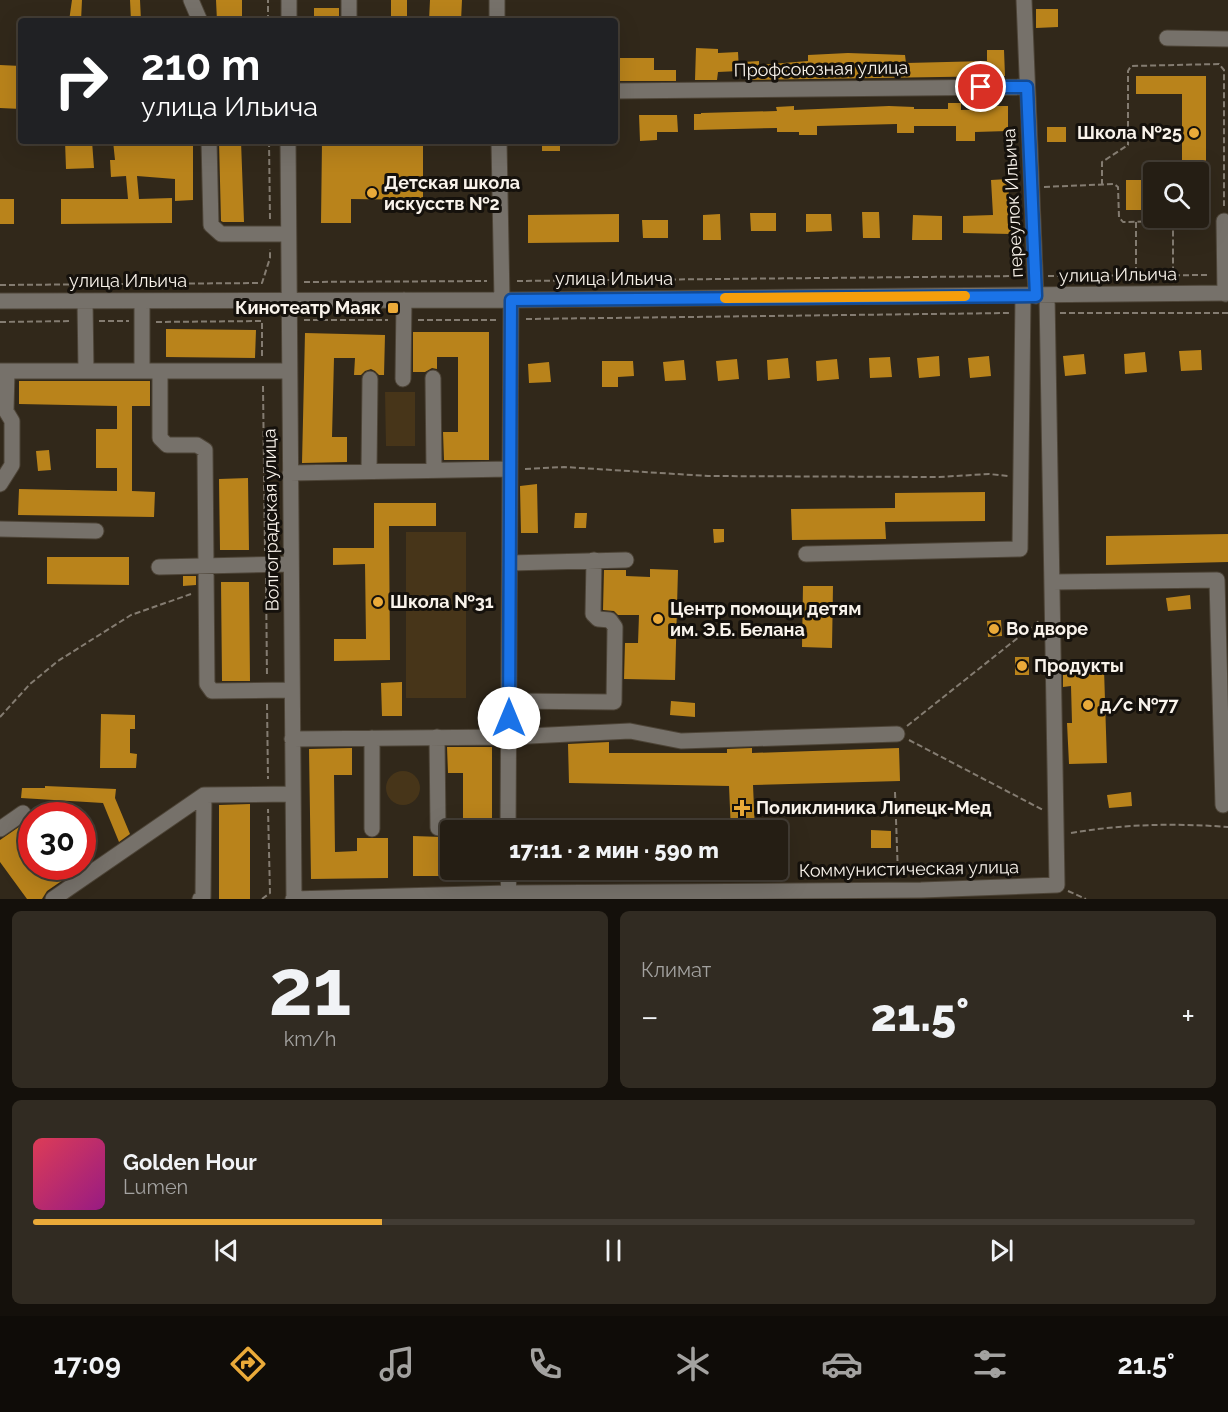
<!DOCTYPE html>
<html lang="ru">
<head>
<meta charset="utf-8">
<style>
  :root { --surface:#251e14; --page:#312b22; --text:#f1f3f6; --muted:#a3a2a0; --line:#423c34; --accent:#eaaa39 }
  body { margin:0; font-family:Raleway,sans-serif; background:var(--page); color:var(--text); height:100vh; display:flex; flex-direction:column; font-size:22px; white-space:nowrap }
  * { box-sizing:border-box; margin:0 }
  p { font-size:20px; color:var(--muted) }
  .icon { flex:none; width:33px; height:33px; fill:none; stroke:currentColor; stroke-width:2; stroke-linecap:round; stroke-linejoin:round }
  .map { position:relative; height:899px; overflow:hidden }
  .panel { display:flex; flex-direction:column; gap:12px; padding:12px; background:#14100b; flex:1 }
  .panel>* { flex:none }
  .hud { position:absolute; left:18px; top:18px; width:600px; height:126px; border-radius:6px; box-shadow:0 6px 24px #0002,0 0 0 2px var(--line); background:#202124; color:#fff; overflow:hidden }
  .buttons { position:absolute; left:1143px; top:162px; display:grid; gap:12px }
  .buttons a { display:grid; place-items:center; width:66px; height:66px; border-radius:6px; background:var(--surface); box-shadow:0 6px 24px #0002,0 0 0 2px var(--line); font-size:30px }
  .speed { position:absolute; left:18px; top:802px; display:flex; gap:12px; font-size:30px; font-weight:700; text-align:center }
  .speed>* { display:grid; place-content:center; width:78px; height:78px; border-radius:50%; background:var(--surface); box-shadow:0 6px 24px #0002,0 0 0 2px var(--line); line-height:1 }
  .speed .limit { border:9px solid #d22; background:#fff; color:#111 }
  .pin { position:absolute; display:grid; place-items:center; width:51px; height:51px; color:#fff; margin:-26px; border:3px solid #fff; border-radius:50%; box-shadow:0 2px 6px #0007 }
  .me { position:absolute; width:66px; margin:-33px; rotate:0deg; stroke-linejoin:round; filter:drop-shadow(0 0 4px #0008) }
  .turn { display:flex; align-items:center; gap:21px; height:126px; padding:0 24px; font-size:27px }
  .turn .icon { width:78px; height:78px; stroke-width:2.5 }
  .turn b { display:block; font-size:42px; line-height:51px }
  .big { font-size:45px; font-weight:800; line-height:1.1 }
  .panel .widget { flex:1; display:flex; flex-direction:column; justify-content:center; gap:9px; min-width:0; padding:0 21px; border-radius:9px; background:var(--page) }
  .panel .dial { align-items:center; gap:0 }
  .dial b { font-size:78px; line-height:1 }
  .song { display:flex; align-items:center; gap:18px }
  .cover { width:72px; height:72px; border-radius:9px; background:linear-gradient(135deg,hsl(350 70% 55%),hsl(310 70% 35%)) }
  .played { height:6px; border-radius:3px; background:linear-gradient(90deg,var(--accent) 30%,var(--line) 30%) }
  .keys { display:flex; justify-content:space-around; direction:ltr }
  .heat { display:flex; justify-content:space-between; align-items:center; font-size:33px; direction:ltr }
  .panel .tiles { flex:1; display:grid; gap:12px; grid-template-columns:1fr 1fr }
  .widget:last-child { grid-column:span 2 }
  .trip { position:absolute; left:440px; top:820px; width:348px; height:60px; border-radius:6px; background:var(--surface); box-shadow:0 6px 24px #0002,0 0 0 2px var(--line); font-weight:800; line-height:60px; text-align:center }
  .menu { display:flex; height:96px; justify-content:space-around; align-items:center; background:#0f0c08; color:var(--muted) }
  .menu .icon { width:42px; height:42px }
  .menu .selected { color:var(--accent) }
  .menu b { font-size:27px; color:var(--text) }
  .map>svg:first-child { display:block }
  .green { fill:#473519 }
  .building { fill:#b9831b }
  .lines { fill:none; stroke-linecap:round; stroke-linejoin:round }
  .minor-casing { stroke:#4d4437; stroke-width:17 }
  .path { stroke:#847c71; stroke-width:2; stroke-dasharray:6 3; stroke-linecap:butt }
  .minor { stroke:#76716a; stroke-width:15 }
  .route-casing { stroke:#114b97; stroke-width:15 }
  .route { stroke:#1a73e8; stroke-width:10 }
  .slow { stroke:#f59e0b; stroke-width:10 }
  .poi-dot { fill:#eaaa39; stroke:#15110c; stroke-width:2 }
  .labels { text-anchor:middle; stroke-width:6; stroke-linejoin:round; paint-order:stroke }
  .street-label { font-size:18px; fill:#f9f3eb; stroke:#15110c }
  .poi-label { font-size:18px; font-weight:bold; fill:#f9f3eb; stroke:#15110c; text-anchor:start }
</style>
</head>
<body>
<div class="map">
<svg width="1228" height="899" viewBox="0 0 1228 899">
  <rect width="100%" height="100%" fill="#31281a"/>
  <path class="green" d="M 385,392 L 415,392 L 415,446 L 386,446 Z
    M 406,532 L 466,532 L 466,698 L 406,698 Z
    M386 788a17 17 0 1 1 34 0a17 17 0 1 1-34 0Z"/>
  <path class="building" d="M 72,0 L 82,0 L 81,21 L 69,21 Z
    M 130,0 L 140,0 L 141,21 L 131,21 Z
    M 216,0 L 242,0 L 242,21 L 217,21 Z
    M 391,0 L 407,0 L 407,21 L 391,21 Z
    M 430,0 L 462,0 L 461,21 L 429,21 Z
    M 314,8 L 339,8 L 339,21 L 314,21 Z
    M 1036,9 L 1058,9 L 1058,27 L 1036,28 Z
    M 696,48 L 718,49 L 718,53 L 738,52 L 739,71 L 718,72 L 717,80 L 695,80 Z
    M 987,50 L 1004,50 L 1005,76 L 745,80 L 744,62 L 759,61 L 759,65 L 808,61 L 808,55 L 848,53 L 905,55 L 906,63 L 987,61 Z
    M 615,58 L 654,58 L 654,70 L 676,70 L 676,81 L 615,81 Z
    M 0,65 L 21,66 L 21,109 L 0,108 Z
    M 1136,76 L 1206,76 L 1206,172 L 1182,172 L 1182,94 L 1136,94 Z
    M 948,103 L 961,103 L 961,110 L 991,109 L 991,106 L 1008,106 L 1008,131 L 975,132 L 975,141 L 956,141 L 956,126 L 914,126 L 914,133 L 897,133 L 897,124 L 817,126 L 817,135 L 799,135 L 799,132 L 777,132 L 777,128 L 694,130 L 694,114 L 701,114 L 701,113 L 777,111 L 776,107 L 794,106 L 794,110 L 889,106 L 914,107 L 914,109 L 948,109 Z
    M 639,115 L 677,115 L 678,132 L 657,132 L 657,140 L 640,141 Z
    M 1047,127 L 1066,127 L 1066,142 L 1047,142 Z
    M 65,141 L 92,141 L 94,168 L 66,169 Z
    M 113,141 L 193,141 L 193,200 L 175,201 L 175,179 L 137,176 L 139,199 L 172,198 L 172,223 L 61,224 L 61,199 L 128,199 L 126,176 L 111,177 L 110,160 L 115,160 Z
    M 219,141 L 241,141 L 244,222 L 223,222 L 221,221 Z
    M 322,141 L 336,141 L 336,146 L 370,146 L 370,141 L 423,141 L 423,200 L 351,199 L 351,223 L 321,223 Z
    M 542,141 L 560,141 L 560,151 L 542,151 Z
    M 1008,179 L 1011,234 L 963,233 L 963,216 L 993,215 L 991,180 Z
    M 1126,180 L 1154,180 L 1154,210 L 1126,210 Z
    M 0,199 L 14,199 L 14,224 L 0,224 Z
    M 862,212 L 879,212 L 880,238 L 863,238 Z
    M 750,213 L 776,213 L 776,231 L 751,231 Z
    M 619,214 L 619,242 L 528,243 L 528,215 Z
    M 720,214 L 721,240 L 703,240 L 703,215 Z
    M 806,214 L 831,214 L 832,231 L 806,232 Z
    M 913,215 L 942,216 L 942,240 L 912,240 Z
    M 642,220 L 668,220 L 668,238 L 643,238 Z
    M 166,329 L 256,330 L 255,358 L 166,357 Z
    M 413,332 L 489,332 L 489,460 L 444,460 L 443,432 L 458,432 L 458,357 L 437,357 L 437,369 L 432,368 L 425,372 L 413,372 Z
    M 305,333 L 385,335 L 384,375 L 379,375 L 375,371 L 371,369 L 365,371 L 361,375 L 354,375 L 355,358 L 334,358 L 332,437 L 347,437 L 347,462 L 302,463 Z
    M 1201,350 L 1202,370 L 1181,371 L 1179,351 Z
    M 1145,352 L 1147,372 L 1125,374 L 1124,354 Z
    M 1084,354 L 1086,374 L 1065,376 L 1063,356 Z
    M 939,356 L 940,376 L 919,378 L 917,358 Z
    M 989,356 L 991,376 L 970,378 L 968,358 Z
    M 890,357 L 892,377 L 870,378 L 869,358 Z
    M 788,358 L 790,378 L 768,380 L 767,360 Z
    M 737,359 L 739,379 L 718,381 L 716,361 Z
    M 837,359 L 839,379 L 817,381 L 816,361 Z
    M 684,360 L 686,380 L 665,381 L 663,362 Z
    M 602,361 L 633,361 L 634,376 L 618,377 L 618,387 L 602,387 Z
    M 549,362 L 551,382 L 529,383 L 528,364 Z
    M 19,381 L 150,381 L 150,406 L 132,406 L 132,491 L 155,492 L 154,517 L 18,515 L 19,489 L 117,491 L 117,468 L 96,468 L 96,429 L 117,429 L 117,406 L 19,404 Z
    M 49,450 L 51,470 L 38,471 L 36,451 Z
    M 248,478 L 249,550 L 220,550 L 219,479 Z
    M 537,484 L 538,533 L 521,533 L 520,486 Z
    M 985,492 L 985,521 L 885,522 L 886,539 L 792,540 L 791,509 L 895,508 L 895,493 Z
    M 374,503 L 436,503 L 436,526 L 389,526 L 390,660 L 334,661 L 334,639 L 366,639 L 365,564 L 333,565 L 333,548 L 374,548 Z
    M 575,513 L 587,513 L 586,528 L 574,528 Z
    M 713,529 L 724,529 L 724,542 L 714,543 Z
    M 1228,534 L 1228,562 L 1106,565 L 1106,536 Z
    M 47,557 L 129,557 L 129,585 L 47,584 Z
    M 650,569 L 678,570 L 675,680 L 624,679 L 625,643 L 638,643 L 639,615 L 618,615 L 614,611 L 603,610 L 604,570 L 626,570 L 626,576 L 650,577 Z
    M 183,576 L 196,576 L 196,585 L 183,586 Z
    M 221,582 L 249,582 L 250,681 L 222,681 Z
    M 803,586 L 833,586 L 832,648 L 802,647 Z
    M 1190,595 L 1191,609 L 1168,611 L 1166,598 Z
    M 1001,620 L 1002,636 L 988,637 L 987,621 Z
    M 1015,657 L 1029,657 L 1029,675 L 1015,675 Z
    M 1104,669 L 1107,763 L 1069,764 L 1067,723 L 1072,723 L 1071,686 L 1063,687 L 1063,671 Z
    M 402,682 L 402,716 L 382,716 L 381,683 Z
    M 671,701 L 695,703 L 695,717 L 670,715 Z
    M 101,714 L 135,715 L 135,729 L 130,729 L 130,753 L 137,754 L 136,768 L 100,768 Z
    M 609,742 L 609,753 L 727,753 L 727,749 L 752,748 L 752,753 L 899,748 L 900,781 L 753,785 L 755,831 L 731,831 L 729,786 L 569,783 L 568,744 Z
    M 447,747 L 492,747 L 492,831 L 463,831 L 463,773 L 448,773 Z
    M 352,748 L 352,775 L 334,775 L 335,852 L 357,851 L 357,838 L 388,838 L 388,878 L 311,879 L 309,749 Z
    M 45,786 L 116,789 L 115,798 L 130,834 L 119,842 L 103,803 L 21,798 L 22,788 L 45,788 Z
    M 1131,792 L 1132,806 L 1109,808 L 1107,795 Z
    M 250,804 L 250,899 L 219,899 L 219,805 Z
    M 32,818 L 32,867 L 82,867 L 47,891 L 42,899 L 27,899 L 0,862 L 0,840 Z
    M 871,830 L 891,831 L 891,848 L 871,848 Z
    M 413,836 L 442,837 L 442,852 L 450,852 L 450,876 L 413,876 Z"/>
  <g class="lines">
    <defs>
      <path id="minor" d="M 191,0 L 200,21
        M 497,0 L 497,21
        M 1024,0 L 1036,296
        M 289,21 L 289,0
        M 349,21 L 349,0
        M 1167,38 L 1228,39
        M 615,91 L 1027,87
        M 209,141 L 211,225 L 221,234 L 288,234
        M 288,141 L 294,899
        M 499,141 L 502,300
        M 1224,221 L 1225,294
        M 0,301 L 511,300 L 1228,293
        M 85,301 L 86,371
        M 0,371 L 289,371
        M 142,371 L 142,301
        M 160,371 L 160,438 L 167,445 L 197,445 L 205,450 L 207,684 L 212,691 L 292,690
        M 433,378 L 434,470
        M 403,379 L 404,300
        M 369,471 L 370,379
        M 290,473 L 510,469
        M 0,484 L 12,465 L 12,421 L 6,411 L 7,371
        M 0,529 L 96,531
        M 806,554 L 1020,549 L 1023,296
        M 510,563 L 626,560
        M 159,567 L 291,564
        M 1052,582 L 1217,580 L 1223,805
        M 509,701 L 614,702 L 615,627 L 610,620 L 598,619 L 593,614 L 594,560
        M 437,737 L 438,828
        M 372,738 L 372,829
        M 292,739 L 509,737 L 630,731 L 681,741 L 897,734
        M 0,829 L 23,813
        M 508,831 L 511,300
        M 508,870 L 509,899
        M 53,899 L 204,795 L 293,794
        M 200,899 L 203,897 L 204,795
        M 293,899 L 508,893 L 921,890 L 1057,885 L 1047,295"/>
    </defs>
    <use href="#minor" class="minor-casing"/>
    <path class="path" d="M 268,21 L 268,0
      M 269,141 L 270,219
      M 1102,185 L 1102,162 L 1128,145 L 1128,71 L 1131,66 L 1219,64 L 1224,70 L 1224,206
      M 1044,187 L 1114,184 L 1118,187 L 1119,217 L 1123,222 L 1173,221 L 1173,276
      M 1173,221 L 1210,221
      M 1136,222 L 1136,276
      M 1048,276 L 1210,275
      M 517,281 L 1021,276
      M 304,282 L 487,281
      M 0,285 L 262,283 L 270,258 L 270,249
      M 1060,313 L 1228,313
      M 526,319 L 1009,313
      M 304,320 L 388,320
      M 418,320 L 496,320
      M 99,321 L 129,321
      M 0,322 L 72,321
      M 156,322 L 262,321 L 262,356
      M 263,386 L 265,551
      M 525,469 L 564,467 L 708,476 L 939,477 L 989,474 L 1008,476
      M 266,578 L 267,677
      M 267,704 L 268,779
      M 0,717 L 30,684 L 58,661 L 131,615 L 191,594
      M 907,726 L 1039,621
      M 909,740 L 1043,810
      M 895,792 L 898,875
      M 1071,833 C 1123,824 1175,823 1228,827
      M 1068,891 L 1086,899
      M 262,899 L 270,893 L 268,809"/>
    <use href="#minor" class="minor"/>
  </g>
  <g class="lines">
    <defs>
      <path id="route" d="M 509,718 L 511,300 L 1036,296 L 1027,87 L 981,87"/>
    </defs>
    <use href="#route" class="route-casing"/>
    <use href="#route" class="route"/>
    <path class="slow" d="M 725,298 L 965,296"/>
  </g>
  <g class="poi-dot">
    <circle cx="1194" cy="133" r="6"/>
    <circle cx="372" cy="193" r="6"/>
    <rect x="387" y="302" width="12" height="12" rx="3"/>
    <circle cx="378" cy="602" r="6"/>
    <circle cx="658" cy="619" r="6"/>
    <circle cx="994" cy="629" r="6"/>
    <circle cx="1022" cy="666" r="6"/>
    <circle cx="1088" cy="705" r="6"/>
    <path d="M739 799h6v6h6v6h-6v6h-6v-6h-6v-6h6z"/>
  </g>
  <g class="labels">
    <g class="street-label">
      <text transform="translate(821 69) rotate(-1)" y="6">Профсоюзная улица</text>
      <text transform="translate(1013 203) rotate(-93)" y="6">переулок Ильича</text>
      <text transform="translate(1118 275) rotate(-1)" y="6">улица Ильича</text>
      <text x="614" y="285">улица Ильича</text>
      <text x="128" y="287">улица Ильича</text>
      <text transform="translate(271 520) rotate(-91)" y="6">Волгоградская улица</text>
      <text transform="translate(909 869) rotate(-1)" y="6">Коммунистическая улица</text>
    </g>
    <g class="poi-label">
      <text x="1182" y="139" text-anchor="end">Школа №25</text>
      <text x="384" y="189">Детская школа<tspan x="384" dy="21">искусств №2</tspan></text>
      <text x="381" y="314" text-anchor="end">Кинотеатр Маяк</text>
      <text x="390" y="608">Школа №31</text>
      <text x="670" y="615">Центр помощи детям<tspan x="670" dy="21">им. Э.Б. Белана</tspan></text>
      <text x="1006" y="635">Во дворе</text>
      <text x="1034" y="672">Продукты</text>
      <text x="1100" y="711">д/с №77</text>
      <text x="756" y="814">Поликлиника Липецк-Мед</text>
    </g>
  </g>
</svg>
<div class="buttons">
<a><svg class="icon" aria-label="search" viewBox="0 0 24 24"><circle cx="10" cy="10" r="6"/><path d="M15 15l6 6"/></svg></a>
</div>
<div class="speed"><div class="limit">30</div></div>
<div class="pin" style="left:981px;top:87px;background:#d93025"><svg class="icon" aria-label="arrive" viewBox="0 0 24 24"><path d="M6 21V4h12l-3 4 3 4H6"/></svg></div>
<svg class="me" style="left:509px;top:718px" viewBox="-20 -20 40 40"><circle r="19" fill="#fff"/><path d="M0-13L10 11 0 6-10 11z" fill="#1a73e8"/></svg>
<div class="trip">17:11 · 2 мин · 590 m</div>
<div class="hud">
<div class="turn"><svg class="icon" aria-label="right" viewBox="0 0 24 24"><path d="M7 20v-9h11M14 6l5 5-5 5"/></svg><div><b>210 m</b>улица Ильича</div></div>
</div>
</div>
<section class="panel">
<div class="tiles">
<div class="widget dial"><b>21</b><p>km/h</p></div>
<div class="widget"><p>Климат</p>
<div class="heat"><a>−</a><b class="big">21.5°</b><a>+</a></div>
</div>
<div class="widget">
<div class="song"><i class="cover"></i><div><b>Golden Hour</b><p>Lumen</p></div></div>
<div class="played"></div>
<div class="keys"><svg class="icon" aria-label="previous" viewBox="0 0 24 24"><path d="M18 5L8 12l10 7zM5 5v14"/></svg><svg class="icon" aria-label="pause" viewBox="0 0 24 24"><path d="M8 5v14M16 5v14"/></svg><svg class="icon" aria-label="next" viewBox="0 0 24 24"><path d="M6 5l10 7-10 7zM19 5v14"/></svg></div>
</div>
</div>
</section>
<nav class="menu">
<b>17:09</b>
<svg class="icon selected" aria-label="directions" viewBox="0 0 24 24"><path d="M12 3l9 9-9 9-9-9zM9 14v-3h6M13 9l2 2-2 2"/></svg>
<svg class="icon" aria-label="music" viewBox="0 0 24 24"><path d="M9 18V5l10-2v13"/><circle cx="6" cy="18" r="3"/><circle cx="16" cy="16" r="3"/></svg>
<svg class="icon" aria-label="phone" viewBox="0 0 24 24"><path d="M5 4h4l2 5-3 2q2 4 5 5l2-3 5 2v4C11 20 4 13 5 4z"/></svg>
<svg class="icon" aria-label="climate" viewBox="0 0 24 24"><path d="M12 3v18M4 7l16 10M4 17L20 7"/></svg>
<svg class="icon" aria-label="car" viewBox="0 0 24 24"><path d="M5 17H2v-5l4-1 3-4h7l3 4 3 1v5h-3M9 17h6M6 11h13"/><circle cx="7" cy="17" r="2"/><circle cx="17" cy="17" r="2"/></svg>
<svg class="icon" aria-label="filters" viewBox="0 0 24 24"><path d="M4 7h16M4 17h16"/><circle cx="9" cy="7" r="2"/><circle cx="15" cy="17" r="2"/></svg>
<b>21.5°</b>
</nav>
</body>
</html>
